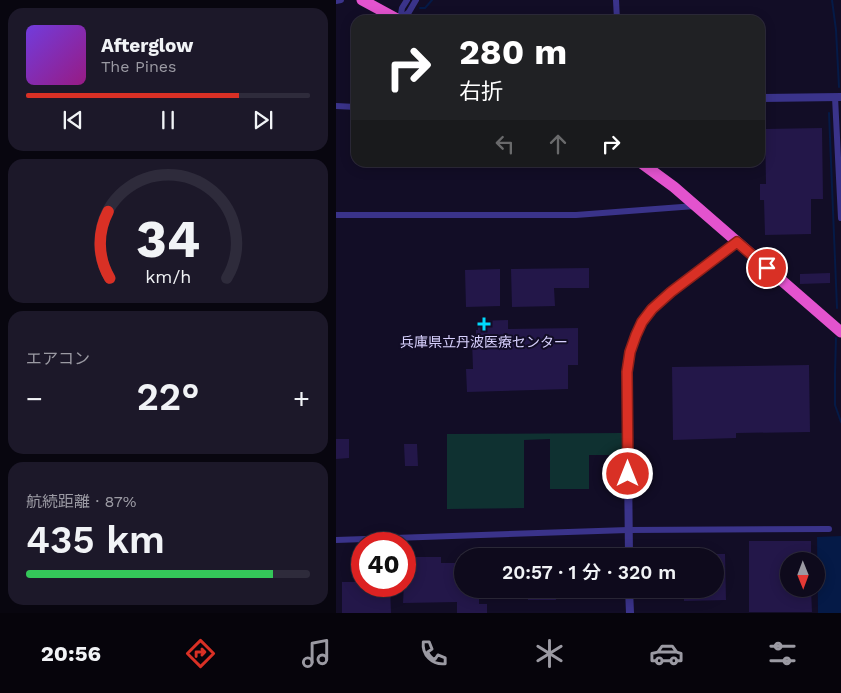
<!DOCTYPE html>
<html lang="ja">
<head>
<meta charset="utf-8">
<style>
  :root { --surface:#0e0a1c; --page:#1c1829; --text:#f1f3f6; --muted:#9b9aa3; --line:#2e2b3b; --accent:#d93025 }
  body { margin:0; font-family:"Work Sans","Noto Sans JP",sans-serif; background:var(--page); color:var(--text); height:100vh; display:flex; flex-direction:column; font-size:19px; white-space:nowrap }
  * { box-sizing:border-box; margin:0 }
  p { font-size:16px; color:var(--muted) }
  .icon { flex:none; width:28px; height:28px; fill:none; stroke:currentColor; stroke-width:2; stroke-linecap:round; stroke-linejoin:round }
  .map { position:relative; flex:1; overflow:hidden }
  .panel { display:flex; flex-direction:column; gap:8px; padding:8px; background:#08060f; width:336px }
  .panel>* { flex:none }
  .guide { position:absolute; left:15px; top:15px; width:414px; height:152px; border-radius:15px; box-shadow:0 2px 12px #0003,0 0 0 1px var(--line); background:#202124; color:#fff; overflow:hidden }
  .needle { width:32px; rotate:179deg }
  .fabs { position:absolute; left:444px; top:552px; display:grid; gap:10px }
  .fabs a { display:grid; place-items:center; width:45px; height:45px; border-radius:50%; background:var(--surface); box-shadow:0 2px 12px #0003,0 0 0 1px var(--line); font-size:25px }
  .speed { position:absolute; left:15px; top:532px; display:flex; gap:10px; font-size:25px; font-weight:700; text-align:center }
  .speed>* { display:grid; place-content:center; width:65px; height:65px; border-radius:50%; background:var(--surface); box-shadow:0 2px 12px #0003,0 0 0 1px var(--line); line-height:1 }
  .speed .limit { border:8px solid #d22; background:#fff; color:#111 }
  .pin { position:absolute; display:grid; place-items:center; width:42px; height:42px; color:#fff; margin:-21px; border:2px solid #fff; border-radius:50%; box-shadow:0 1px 5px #0007 }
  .me { position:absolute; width:55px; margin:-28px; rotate:0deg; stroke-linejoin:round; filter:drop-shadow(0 0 4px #0008) }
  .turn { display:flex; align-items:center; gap:18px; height:105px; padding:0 25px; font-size:22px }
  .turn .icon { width:65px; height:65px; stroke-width:2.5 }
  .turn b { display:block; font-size:35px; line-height:42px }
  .lanes { display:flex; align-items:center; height:48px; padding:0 25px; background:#0003; justify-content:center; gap:25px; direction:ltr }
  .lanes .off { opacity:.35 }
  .big { font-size:38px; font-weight:600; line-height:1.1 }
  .panel .widget { flex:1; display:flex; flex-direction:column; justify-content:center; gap:8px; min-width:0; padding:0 18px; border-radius:15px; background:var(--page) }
  .panel .dial { align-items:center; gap:0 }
  .dial svg { height:130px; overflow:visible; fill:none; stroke:var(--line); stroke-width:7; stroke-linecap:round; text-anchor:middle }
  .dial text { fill:var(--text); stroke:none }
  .song { display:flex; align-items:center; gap:15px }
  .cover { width:60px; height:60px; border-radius:8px; background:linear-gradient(135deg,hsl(260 70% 55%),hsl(310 70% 35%)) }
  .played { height:5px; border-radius:2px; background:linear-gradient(90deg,var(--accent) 75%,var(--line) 75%) }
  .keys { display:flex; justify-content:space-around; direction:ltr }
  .heat { display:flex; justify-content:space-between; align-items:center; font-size:28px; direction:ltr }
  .charge { height:8px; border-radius:4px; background:linear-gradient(90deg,#34c759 87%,var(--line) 0) }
  .trip { position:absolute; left:118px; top:548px; width:270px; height:50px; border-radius:25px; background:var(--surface); box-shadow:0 2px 12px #0003,0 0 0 1px var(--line); font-weight:600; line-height:50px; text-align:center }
  .tab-bar { display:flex; height:80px; justify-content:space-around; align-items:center; background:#06040b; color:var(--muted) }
  .tab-bar .icon { width:35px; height:35px }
  .tab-bar .selected { color:var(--accent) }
  .tab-bar b { font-size:22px; color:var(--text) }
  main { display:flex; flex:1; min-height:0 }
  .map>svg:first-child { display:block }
  .green { fill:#0f3131 }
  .water { fill:#051a47 }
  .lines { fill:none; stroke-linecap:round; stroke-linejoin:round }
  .stream { stroke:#051a47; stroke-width:2 }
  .building { fill:#231749 }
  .minor { stroke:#3a338a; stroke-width:6 }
  .tertiary { stroke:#3a338a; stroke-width:8 }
  .trunk { stroke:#e353ce; stroke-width:11 }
  .route-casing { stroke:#8d1f18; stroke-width:12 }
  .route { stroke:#d93025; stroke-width:9 }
  .poi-dot { fill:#00dafd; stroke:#120d26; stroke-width:2 }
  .labels { text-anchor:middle; stroke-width:4; stroke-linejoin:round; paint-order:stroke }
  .poi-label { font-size:14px; fill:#d9d2ff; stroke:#120d26 }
</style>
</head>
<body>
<main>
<section class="panel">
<div class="widget">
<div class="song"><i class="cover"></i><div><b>Afterglow</b><p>The Pines</p></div></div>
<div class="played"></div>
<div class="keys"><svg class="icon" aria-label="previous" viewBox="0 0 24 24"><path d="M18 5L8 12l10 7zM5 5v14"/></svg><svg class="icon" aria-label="pause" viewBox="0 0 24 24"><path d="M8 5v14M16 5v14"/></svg><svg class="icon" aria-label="next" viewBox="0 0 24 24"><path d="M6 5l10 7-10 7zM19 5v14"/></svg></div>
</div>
<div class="widget dial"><svg viewBox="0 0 100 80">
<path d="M14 69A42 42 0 1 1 86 69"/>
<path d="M14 69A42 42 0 0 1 13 28" stroke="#d93025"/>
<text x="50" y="56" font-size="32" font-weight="700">34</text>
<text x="50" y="72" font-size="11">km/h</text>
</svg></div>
<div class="widget"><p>エアコン</p>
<div class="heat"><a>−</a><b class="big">22°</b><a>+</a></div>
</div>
<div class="widget"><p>航続距離 · 87%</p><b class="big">435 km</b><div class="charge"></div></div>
</section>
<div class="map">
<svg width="505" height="613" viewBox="0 0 505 613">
  <rect width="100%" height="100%" fill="#120d26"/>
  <path class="green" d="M 286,433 L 286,455 L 253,455 L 253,489 L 214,489 L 214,439 L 188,440 L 188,508 L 111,509 L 111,434 Z"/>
  <path class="water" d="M 505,536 L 505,613 L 482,613 L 481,537 Z"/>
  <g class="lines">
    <path class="stream" d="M 496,0 L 500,30 L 503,87
      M 84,8 L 89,8 L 96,0
      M 493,113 L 501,308
      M 500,338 L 499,373 L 499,405 L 505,422"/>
  </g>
  <path class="building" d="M 486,128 L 487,199 L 475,199 L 475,234 L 429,235 L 428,200 L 424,200 L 424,184 L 430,184 L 429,129 Z
    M 253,268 L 253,288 L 218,288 L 219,306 L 176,307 L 175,269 Z
    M 164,269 L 164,306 L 130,307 L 129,270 Z
    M 494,273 L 494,283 L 464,284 L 464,274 Z
    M 172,320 L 172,329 L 242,328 L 242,365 L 232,365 L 232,389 L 131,392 L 130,369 L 137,369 L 136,340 L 140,340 L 140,330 L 142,330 L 142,321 Z
    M 473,365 L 474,432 L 400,433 L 400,438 L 337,440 L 336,367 Z
    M 0,439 L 13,439 L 13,458 L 0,459 Z
    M 68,444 L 81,444 L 82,466 L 69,466 Z
    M 413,541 L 475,541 L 475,561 L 452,561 L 452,589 L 475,589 L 476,612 L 413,612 Z
    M 259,550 L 279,550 L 279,556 L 259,556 Z
    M 379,554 L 389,554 L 390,600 L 348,601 L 348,596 L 315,597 L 315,589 L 379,589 Z
    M 80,557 L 105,557 L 105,563 L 126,563 L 126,589 L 143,589 L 143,604 L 151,604 L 151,613 L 121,613 L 121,602 L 67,603 L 69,563 L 80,563 Z
    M 6,582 L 26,582 L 26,586 L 54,586 L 55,613 L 6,613 Z
    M 191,589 L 219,589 L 220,600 L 192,600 Z
    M 260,589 L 280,589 L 280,599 L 260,599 Z"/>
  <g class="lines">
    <path class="minor" d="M 280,0 L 281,20
      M 0,1 L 5,0
      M 64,20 L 73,12 L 80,0
      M 64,20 L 66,8 L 71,0
      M 499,97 L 505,218
      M 0,106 L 20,107
      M 0,215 L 240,215 L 359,206
      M 0,540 L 292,530 L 493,529"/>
    <path class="tertiary" d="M 424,98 L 505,97
      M 293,556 L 291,372 C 294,355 297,339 305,324 C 316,303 339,289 358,275 C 373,264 387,253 401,241
      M 293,589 L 294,613"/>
    <path class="trunk" d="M 26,0 L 63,20
      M 304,162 L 338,187 L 505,332"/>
  </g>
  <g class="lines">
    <defs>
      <path id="route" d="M 292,474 L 291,372 L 294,352 L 300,335 L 306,322 L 316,309 L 335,292 L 401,242 L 431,268"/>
    </defs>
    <use href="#route" class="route-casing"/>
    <use href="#route" class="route"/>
  </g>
  <path class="poi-dot" d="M145.5 316.5h5v5h5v5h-5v5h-5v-5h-5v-5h5z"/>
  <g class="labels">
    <g class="poi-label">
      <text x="148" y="347">兵庫県立丹波医療センター</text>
    </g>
  </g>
</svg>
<div class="fabs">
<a><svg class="needle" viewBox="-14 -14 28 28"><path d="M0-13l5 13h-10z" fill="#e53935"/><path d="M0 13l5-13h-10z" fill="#9b9aa3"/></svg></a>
</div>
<div class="speed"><div class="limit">40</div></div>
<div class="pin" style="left:431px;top:268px;background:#d93025"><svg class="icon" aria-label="arrive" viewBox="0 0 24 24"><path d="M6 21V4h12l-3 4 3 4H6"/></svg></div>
<svg class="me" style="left:292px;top:474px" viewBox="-20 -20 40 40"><circle r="17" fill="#d93025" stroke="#fff" stroke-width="3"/><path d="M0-11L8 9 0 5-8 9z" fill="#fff"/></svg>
<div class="trip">20:57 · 1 分 · 320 m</div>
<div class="guide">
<div class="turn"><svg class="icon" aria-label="right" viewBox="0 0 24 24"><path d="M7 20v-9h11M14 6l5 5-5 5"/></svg><div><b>280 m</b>右折</div></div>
<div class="lanes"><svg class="icon off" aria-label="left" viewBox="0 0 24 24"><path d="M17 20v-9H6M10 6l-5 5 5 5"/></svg><svg class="icon off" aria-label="ahead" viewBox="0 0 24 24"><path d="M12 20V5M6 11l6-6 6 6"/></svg><svg class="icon" aria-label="right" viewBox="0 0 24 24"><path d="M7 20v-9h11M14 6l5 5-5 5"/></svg></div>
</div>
</div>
</main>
<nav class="tab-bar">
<b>20:56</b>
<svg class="icon selected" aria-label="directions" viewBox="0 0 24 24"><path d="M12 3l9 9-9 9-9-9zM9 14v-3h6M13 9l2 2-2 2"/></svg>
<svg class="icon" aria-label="music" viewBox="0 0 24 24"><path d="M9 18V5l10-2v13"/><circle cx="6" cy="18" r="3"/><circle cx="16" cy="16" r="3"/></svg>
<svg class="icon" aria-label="phone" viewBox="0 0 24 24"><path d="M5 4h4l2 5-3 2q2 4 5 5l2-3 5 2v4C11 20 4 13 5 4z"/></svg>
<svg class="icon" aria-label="climate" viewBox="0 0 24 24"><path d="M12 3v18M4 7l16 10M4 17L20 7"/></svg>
<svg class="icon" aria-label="car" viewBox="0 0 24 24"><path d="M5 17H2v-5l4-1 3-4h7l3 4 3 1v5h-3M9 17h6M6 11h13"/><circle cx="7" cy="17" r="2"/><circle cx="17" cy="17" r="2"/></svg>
<svg class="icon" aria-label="filters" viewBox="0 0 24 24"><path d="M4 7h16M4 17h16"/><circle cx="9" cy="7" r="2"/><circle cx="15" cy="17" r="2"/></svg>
</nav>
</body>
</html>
